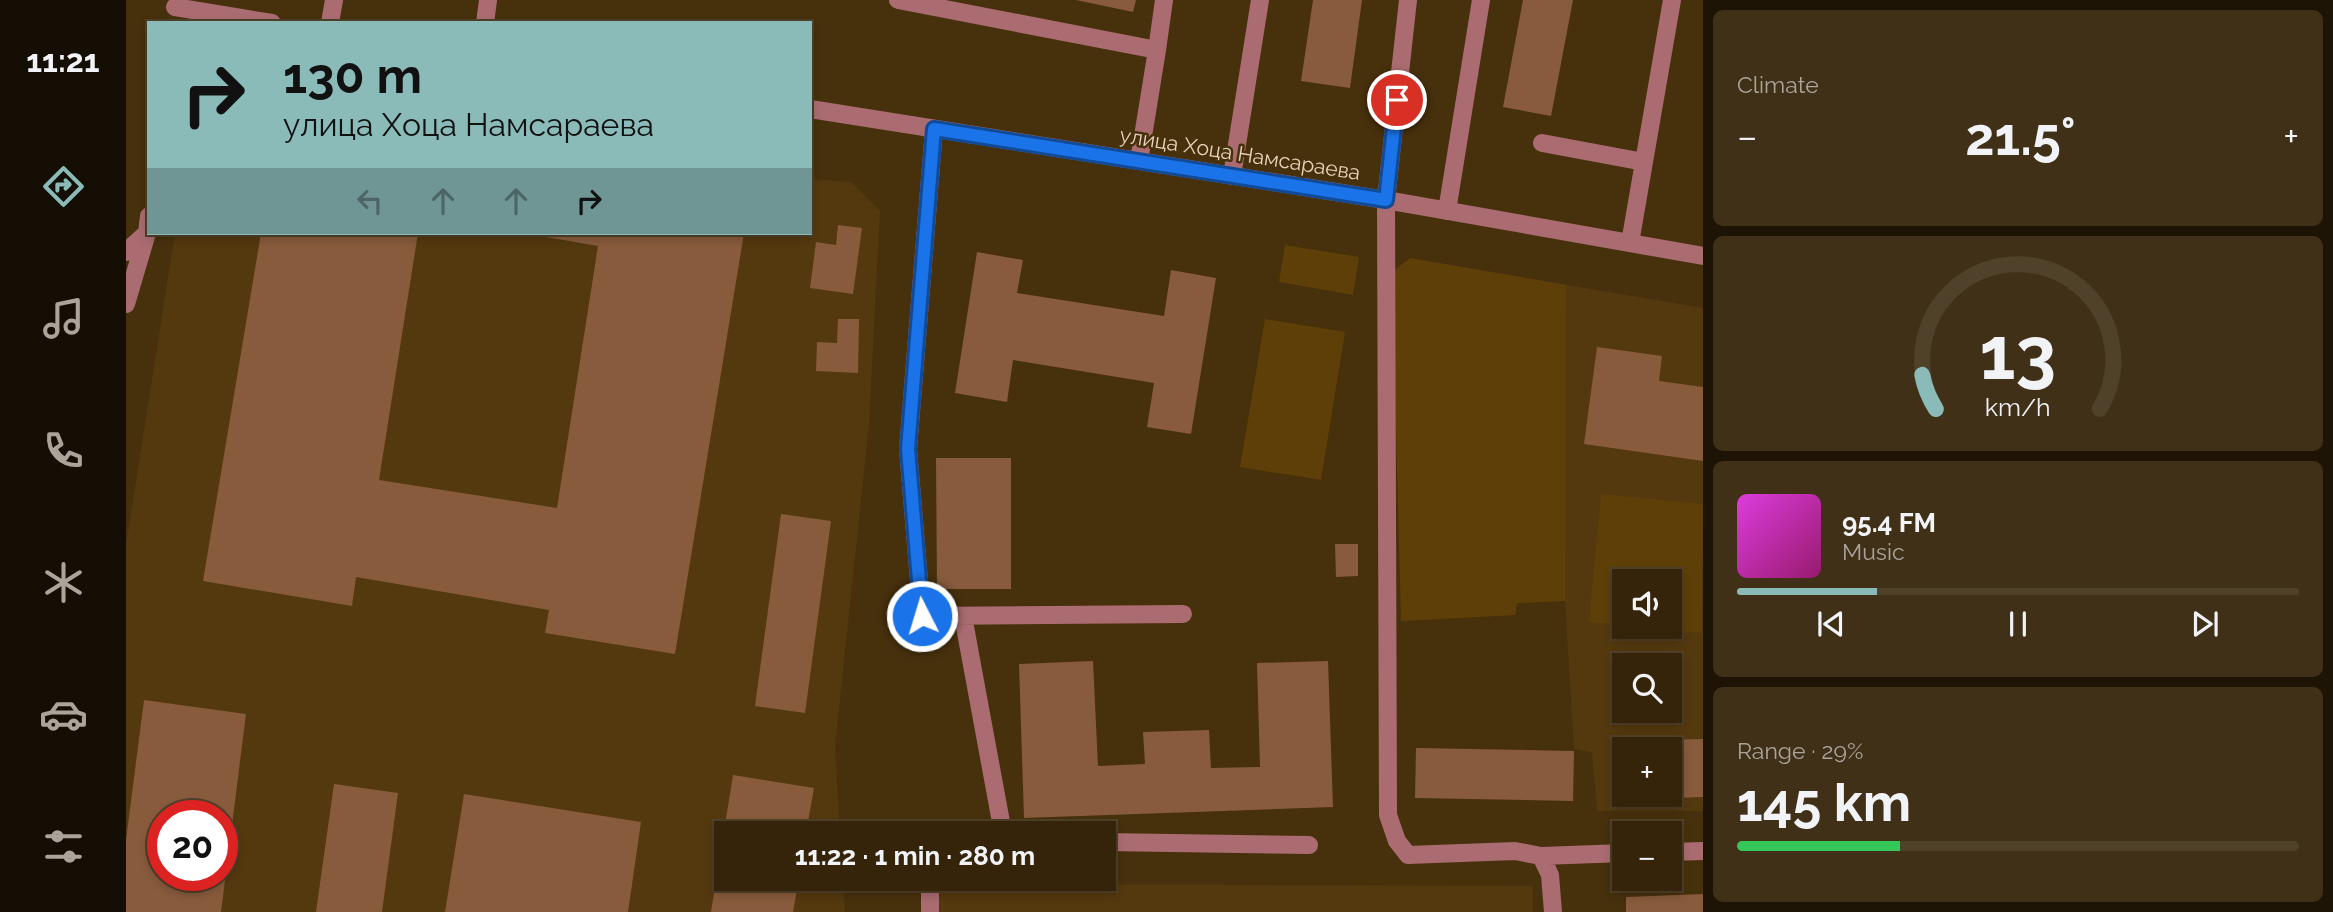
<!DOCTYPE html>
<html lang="en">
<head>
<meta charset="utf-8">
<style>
  :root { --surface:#352409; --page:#403017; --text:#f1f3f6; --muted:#aaa49c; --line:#4f412a; --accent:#8bbbb9 }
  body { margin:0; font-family:Raleway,sans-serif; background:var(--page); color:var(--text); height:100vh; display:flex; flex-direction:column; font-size:26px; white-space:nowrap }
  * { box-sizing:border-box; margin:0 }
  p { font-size:23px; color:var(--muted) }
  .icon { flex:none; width:38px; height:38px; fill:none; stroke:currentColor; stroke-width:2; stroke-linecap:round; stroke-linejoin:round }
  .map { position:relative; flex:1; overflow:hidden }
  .sheet { display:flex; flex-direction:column; gap:10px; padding:10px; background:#1d1405; width:630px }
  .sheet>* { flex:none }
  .banner { position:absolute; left:21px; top:21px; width:665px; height:214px; border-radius:0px; box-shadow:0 4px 10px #0003,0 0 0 2px var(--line); background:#8bbbb9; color:#111; overflow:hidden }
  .buttons { position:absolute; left:1486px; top:569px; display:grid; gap:14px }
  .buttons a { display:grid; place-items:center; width:70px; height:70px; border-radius:0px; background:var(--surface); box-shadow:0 4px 10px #0003,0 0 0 2px var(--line); font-size:35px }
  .speed { position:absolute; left:21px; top:800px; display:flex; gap:14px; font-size:35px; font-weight:700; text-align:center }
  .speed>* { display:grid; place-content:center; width:91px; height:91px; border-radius:50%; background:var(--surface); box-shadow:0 4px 10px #0003,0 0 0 2px var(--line); line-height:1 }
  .speed .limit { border:10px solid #d22; background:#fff; color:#111 }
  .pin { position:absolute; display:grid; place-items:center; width:60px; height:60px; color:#fff; margin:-30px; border:4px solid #fff; border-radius:50%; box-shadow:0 2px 7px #0007 }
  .me { position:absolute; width:77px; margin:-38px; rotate:355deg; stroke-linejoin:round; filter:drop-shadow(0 0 5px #0008) }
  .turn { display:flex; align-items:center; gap:24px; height:147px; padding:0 21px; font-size:32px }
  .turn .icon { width:91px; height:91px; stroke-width:2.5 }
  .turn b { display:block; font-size:49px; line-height:60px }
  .lanes { display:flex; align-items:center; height:66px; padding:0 21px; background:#0003; justify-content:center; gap:35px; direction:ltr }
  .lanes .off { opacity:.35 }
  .big { font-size:52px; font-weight:700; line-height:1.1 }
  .sheet .widget { flex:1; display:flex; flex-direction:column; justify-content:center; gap:10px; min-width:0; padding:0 24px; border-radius:10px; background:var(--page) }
  .sheet .dial { align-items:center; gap:0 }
  .dial svg { height:182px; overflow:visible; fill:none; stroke:var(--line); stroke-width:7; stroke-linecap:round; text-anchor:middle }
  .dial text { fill:var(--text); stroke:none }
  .song { display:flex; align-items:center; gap:21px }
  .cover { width:84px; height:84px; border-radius:10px; background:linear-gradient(135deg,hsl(300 70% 55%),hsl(320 70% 35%)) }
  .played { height:7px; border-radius:4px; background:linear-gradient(90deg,var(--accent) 25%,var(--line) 25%) }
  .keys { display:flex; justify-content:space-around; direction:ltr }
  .heat { display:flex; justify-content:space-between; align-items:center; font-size:38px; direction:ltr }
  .charge { height:10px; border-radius:5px; background:linear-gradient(90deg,#34c759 29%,var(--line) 0) }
  .trip { position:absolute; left:588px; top:821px; width:402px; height:70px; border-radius:0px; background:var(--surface); box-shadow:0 4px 10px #0003,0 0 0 2px var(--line); font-weight:700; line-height:70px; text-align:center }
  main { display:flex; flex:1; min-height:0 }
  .dock { display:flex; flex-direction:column; width:126px; justify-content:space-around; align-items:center; background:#150e04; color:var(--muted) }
  .dock .icon { width:49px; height:49px }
  .dock .selected { color:var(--accent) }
  .dock b { font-size:32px; color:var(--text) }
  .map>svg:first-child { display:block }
  .built { fill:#54390f; fill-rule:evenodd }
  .green { fill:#5e3f08 }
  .building { fill:#885b3c; fill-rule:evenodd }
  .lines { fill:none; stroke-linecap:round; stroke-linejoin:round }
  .minor { stroke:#aa6c71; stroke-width:18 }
  .route-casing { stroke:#114b97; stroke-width:18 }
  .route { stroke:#1a73e8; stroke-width:12 }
  .labels { text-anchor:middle; stroke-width:5; stroke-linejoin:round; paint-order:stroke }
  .street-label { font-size:21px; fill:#e5d3bc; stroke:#47300c }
</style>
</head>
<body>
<main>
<nav class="dock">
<b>11:21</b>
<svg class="icon selected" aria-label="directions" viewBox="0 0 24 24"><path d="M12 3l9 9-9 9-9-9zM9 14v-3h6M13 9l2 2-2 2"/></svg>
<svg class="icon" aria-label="music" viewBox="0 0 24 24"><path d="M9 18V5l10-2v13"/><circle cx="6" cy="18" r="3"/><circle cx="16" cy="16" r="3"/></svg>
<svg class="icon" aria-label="phone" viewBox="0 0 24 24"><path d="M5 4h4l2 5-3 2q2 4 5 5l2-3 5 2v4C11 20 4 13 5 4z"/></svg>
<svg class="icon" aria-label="climate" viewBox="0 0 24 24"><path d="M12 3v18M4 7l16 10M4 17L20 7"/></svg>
<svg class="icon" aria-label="car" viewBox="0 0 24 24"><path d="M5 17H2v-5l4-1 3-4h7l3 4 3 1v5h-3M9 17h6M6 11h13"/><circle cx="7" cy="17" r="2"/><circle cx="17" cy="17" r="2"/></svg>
<svg class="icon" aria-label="filters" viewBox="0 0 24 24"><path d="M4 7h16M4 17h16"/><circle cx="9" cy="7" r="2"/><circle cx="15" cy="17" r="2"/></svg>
</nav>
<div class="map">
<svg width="1577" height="912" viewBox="0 0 1577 912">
  <rect width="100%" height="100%" fill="#47300c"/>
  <path class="built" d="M 684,179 L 725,182 L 754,211 L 743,425 L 709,746 L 714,833 L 600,833 L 600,878 L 717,879 L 719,912 L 0,912 L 0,545 L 49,233 L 684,233 ZM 37,816 L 96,816 L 96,875 L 37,875 Z
    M 1284,258 L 1577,308 L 1577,811 L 1471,811 L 1466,752 L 1448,749 L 1439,601 L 1391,603 L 1389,615 L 1275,621 ZM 1498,581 L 1544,581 L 1544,626 L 1498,626 ZM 1498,665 L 1544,665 L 1544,710 L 1498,710 ZM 1498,749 L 1544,749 L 1544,794 L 1498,794 Z
    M 869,884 L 1407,886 L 1407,912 L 803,912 L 802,893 Z"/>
  <path class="green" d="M 1159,245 L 1233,257 L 1227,295 L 1153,282 Z
    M 1284,258 L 1440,285 L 1439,601 L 1391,603 L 1389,615 L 1275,621 L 1266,272 Z
    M 1139,319 L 1219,332 L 1195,480 L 1114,467 Z
    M 1475,494 L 1577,504 L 1576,633 L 1509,627 L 1544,626 L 1544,581 L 1498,581 L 1498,625 L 1463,622 Z"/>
  <path class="building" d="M 950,0 L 1010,0 L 1007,12 Z
    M 1187,0 L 1236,0 L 1224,88 L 1175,81 Z
    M 1397,0 L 1447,0 L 1425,116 L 1377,107 Z
    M 712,225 L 736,228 L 727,294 L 684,288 L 690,242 L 710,245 Z
    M 135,233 L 292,233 L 253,480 L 431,508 L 472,246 L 397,233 L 618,233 L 549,654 L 419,633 L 423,610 L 230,577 L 226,606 L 77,581 Z
    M 851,252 L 897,260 L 891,293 L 1038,316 L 1045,270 L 1090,278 L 1065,434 L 1021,427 L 1028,383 L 887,360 L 881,402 L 829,393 Z
    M 712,319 L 733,319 L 732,373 L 690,371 L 691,342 L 711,343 Z
    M 1471,347 L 1536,356 L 1533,381 L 1577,387 L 1577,461 L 1458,444 Z
    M 810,458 L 885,458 L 885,589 L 811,589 Z
    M 655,514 L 705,521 L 679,713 L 629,706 Z
    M 1209,544 L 1232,544 L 1232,576 L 1210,577 Z
    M 967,661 L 972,766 L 1019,764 L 1017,732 L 1083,730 L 1085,768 L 1134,767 L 1131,663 L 1202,661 L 1207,807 L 898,818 L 893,664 Z
    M 18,700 L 120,714 L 95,912 L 0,912 L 0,840 ZM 37,816 L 96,816 L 96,875 L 37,875 Z
    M 1577,739 L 1577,797 L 1493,800 L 1491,741 ZM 1498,749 L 1544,749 L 1544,794 L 1498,794 Z
    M 1290,748 L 1448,751 L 1447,801 L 1289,798 Z
    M 607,775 L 688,788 L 680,833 L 600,833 L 600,878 L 673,878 L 667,912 L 585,912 Z
    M 208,784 L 272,793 L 256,912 L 190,912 Z
    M 338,794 L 515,822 L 502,912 L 319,912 Z
    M 1577,894 L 1577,912 L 1500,912 L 1500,897 Z"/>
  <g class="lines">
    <path class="minor" d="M 772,0 L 1031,50 L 1013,161
      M 1282,0 L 1260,200 L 1262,815 L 1271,841 L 1282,855 L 1389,851 L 1415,856 L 1424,875 L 1427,912
      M 49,7 L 146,23
      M 204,23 L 208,0
      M 359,23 L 362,0
      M 1031,50 L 1038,0
      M 684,109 L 1260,200 L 1577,256
      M 808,129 L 782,449 L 796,616 L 1057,614
      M 1416,143 L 1518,162
      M 1106,176 L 1134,0
      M 1321,211 L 1355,0
      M 1504,243 L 1546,0
      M 0,252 L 21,233
      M 0,304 L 21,233 L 23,216
      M 837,616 L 877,833
      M 978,842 L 1183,845
      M 1544,852 L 1577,851
      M 1415,856 L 1498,853
      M 804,912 L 804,878"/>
  </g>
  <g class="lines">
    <defs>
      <path id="route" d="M 796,616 L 782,449 L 808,129 L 1260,200 L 1271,100"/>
    </defs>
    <use href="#route" class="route-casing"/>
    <use href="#route" class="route"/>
  </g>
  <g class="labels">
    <g class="street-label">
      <text transform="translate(1114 154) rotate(9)" y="7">улица Хоца Намсараева</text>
    </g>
  </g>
</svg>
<div class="buttons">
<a><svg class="icon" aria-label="sound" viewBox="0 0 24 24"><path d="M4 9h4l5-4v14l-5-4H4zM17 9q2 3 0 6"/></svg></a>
<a><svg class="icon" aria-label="search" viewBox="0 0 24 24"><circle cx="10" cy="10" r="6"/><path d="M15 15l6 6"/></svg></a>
<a>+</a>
<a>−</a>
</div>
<div class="speed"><div class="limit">20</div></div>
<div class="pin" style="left:1271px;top:100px;background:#d93025"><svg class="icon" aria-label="arrive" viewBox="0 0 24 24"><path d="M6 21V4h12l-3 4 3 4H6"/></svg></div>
<svg class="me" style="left:796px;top:616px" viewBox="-20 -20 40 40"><circle r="17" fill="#1a73e8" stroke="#fff" stroke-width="3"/><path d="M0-11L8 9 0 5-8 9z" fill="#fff"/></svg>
<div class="trip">11:22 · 1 min · 280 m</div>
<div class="banner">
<div class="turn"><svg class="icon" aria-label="right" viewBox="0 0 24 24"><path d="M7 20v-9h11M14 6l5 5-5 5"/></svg><div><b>130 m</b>улица Хоца Намсараева</div></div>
<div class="lanes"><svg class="icon off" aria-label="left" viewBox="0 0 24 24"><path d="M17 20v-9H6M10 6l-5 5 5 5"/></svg><svg class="icon off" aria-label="ahead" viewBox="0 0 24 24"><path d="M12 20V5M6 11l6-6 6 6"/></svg><svg class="icon off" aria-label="ahead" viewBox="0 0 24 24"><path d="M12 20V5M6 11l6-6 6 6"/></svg><svg class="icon" aria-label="right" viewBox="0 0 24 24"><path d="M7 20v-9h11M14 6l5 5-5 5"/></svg></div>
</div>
</div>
<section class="sheet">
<div class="widget"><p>Climate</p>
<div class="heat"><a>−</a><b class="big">21.5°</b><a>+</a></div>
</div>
<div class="widget dial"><svg viewBox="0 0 100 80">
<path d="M14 69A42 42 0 1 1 86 69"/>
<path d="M14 69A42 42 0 0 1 8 54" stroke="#8bbbb9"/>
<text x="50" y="56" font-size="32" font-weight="700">13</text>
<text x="50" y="72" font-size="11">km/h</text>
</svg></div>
<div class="widget">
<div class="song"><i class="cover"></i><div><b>95.4 FM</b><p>Music</p></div></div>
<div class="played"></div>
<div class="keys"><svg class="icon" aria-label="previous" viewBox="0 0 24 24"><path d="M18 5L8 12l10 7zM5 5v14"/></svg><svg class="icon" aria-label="pause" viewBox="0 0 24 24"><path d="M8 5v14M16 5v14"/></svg><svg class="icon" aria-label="next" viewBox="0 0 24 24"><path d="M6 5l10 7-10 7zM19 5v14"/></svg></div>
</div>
<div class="widget"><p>Range · 29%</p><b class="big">145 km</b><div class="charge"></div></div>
</section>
</main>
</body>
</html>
